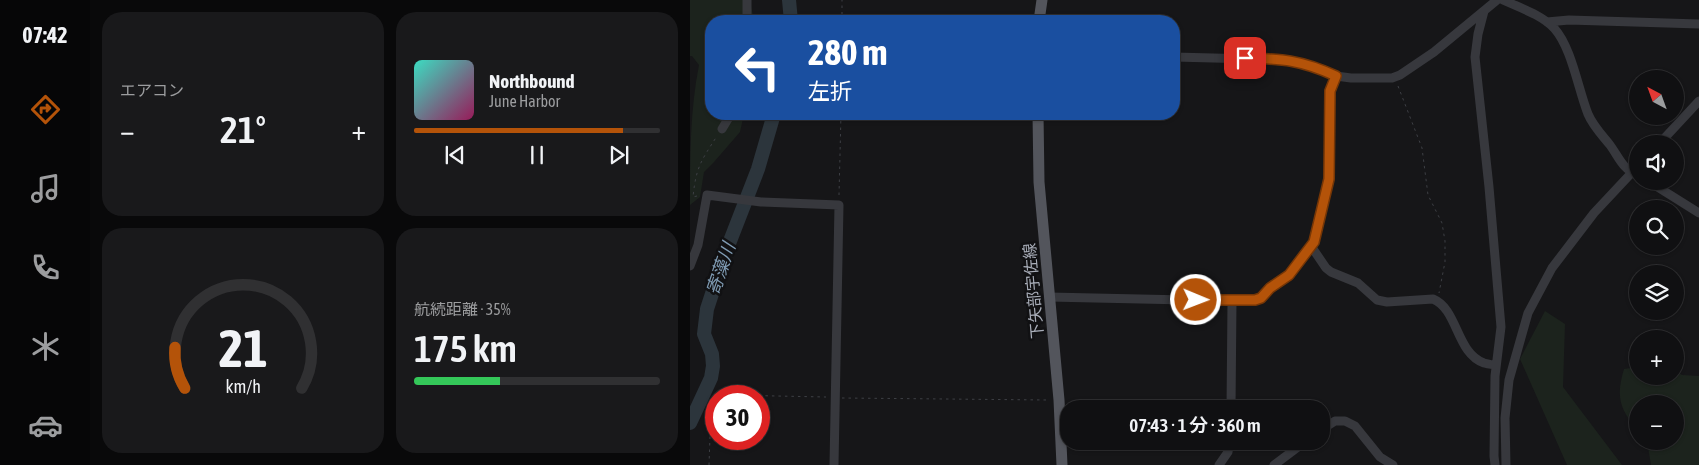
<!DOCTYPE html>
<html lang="ja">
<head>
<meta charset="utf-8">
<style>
  :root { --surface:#101012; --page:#19191b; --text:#f1f3f6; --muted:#9c9d9f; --line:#303032; --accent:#b45309 }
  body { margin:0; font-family:"Asap Condensed","Noto Sans JP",sans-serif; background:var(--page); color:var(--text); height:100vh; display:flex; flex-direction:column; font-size:19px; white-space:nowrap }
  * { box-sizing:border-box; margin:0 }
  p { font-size:16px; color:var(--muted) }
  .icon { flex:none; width:28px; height:28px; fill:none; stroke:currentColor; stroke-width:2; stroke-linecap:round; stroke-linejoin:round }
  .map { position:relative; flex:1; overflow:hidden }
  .drawer { display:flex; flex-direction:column; gap:12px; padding:12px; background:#09090a; width:600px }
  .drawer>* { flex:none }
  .banner { position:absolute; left:15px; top:15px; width:475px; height:105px; border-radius:20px; box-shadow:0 1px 4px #0004,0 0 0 1px var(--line); background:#1a4fa0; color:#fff; overflow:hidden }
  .needle { width:32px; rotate:319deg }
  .controls { position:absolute; left:939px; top:70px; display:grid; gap:10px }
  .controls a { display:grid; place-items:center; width:55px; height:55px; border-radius:50%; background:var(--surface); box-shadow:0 1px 4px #0004,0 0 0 1px var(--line); font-size:25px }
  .speed { position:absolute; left:15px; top:385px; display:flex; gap:10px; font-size:25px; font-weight:700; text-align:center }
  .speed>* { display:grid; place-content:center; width:65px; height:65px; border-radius:50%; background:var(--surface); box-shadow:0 1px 4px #0004,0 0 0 1px var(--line); line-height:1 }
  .speed .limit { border:8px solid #d22; background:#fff; color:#111 }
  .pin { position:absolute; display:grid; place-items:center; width:42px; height:42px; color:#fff; margin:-21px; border-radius:10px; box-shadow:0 2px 8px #0006 }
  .me { position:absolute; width:55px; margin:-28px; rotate:91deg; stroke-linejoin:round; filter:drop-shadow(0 0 4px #0008) }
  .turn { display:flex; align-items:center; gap:18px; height:105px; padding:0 20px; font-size:22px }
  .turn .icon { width:65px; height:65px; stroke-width:2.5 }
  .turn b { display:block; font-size:35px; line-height:42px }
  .big { font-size:38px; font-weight:600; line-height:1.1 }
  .drawer .card { flex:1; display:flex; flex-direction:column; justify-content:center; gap:8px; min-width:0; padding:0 18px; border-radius:20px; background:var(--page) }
  .drawer .dial { align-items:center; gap:0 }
  .dial svg { height:130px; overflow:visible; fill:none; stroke:var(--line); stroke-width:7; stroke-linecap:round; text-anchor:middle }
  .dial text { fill:var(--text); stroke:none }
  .song { display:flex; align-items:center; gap:15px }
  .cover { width:60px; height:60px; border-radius:8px; background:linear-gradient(135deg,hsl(170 70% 55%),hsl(330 70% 35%)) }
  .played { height:5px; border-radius:2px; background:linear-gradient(90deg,var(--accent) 85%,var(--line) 85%) }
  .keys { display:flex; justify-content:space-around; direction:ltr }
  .heat { display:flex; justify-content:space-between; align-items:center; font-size:28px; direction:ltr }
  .charge { height:8px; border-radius:4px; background:linear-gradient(90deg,#34c759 35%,var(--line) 0) }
  .drawer .tiles { flex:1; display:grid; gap:12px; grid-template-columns:repeat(2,1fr) }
  .trip { position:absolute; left:370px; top:400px; width:270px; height:50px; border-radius:20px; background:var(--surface); box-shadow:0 1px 4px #0004,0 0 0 1px var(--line); font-weight:600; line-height:50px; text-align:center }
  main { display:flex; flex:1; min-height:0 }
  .menu { display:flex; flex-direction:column; width:90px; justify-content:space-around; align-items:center; background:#060607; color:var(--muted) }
  .menu .icon { width:35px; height:35px }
  .menu .current { color:var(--accent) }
  .menu b { font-size:22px; color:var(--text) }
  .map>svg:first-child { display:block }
  .green { fill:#1c231d }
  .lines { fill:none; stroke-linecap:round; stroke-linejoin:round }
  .river { stroke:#2c353c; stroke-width:14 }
  .path { stroke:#3d3f44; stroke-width:1; stroke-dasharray:2.5 4; stroke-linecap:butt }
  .minor { stroke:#37383d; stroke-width:9 }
  .major { stroke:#53555c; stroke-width:11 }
  .route-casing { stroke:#753606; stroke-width:12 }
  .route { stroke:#b45309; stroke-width:9 }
  .labels { text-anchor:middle; stroke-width:5; stroke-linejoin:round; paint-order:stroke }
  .street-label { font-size:16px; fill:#a8adb8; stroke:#111113 }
  .water-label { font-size:18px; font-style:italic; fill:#7f9bb3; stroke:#111113 }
</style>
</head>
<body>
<main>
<nav class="menu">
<b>07:42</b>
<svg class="icon current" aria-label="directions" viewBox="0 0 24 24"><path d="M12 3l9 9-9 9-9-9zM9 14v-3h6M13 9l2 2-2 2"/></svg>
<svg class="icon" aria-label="music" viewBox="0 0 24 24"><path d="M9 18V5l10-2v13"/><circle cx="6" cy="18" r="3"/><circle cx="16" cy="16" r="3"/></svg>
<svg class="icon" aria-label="phone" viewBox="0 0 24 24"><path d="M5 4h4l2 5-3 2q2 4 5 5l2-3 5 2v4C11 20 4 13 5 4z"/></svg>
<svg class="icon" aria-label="climate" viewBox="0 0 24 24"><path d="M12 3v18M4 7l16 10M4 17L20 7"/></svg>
<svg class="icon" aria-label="car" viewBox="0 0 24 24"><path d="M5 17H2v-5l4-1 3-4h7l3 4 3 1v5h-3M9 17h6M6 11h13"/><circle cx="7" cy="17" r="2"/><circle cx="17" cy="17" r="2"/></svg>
</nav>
<section class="drawer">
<div class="tiles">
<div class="card"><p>エアコン</p>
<div class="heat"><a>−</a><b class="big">21°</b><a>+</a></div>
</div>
<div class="card">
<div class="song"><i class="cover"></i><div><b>Northbound</b><p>June Harbor</p></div></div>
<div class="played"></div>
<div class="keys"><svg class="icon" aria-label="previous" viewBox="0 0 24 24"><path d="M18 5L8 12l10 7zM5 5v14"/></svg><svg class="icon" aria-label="pause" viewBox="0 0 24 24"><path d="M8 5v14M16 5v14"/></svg><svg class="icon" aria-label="next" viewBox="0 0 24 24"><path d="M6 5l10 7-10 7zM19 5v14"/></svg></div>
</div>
<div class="card dial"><svg viewBox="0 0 100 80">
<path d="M14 69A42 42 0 1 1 86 69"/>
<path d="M14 69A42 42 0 0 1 8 44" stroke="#b45309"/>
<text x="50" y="56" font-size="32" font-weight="700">21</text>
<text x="50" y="72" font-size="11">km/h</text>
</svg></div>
<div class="card"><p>航続距離 · 35%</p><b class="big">175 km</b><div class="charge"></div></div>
</div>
</section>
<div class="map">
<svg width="1009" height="465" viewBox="0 0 1009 465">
  <rect width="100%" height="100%" fill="#161618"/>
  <path class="green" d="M 0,0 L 60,0 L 64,21 L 21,21 L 21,114 L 54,114 L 50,132 L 24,162 L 14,172 L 10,197 L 0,205 C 0,158 0,110 9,65 L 2,56 L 0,56 Z
    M 855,311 L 875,324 L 873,387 L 932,465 L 877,465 L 830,359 Z
    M 947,367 L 948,376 L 985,376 L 985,370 L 992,375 L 1009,376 L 1009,465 L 961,465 L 957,441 L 985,441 L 985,404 L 948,404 L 947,429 C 929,409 926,395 934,369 Z"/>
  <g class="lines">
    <path class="river" d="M 99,0 L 101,21
      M 0,423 L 21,378 L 23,366 L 22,354 L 14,334 L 17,309 L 35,254 L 68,169 L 84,114"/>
    <path class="path" d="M 152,21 L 152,0
      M 708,86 L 732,148 L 738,195 L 752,223 L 755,241 L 755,262 L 749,293
      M 149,195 L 151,114
      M 7,196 L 3,197 C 6,167 11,161 27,136
      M 30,396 L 37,395 L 136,397
      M 152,398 L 358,400
      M 19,465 L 21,407 L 26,397"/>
    <path class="minor" d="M 813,0 C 830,8 850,14 864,28 C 882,48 888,89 898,114 C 903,126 912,135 920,145 C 930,159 931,167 948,176
      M 794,11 L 788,34 L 785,57 L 799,187 L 811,327 L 805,376 L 804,456 L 805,465
      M 57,21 L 57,0
      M 857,22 L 879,20 L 1009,24
      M 484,57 L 600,60 L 632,69 L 646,76 L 661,78 L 702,78 L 710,75 L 744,52 L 807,0
      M 32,129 L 41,114
      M 969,144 L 1009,101
      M 958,181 L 1009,213
      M 621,246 L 636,268 L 641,272 L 668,283 L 687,300 L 697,302 L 743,299 C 768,309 766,353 794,363 C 798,364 802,365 806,365
      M 0,266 L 8,245 L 17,195 L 71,202 L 149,205 L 144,465
      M 359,297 L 542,301 L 565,300 L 571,298 L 580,288 L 599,275 L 624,242 L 639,179 L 641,91 L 646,76
      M 541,409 L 542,301
      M 631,430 L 645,421 L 655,421 L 665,426 L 690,457 L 703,465
      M 529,465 L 538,452 L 540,441
      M 584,465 L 616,441
      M 816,465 L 815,418 L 819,380 L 838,313 L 862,268 L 904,213 L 948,166"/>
    <path class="major" d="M 349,21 L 352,0
      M 348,114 L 349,182 L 369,400 L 372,465"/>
  </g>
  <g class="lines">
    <defs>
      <path id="route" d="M 506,300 L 565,300 L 571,298 L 580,288 L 599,275 L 624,242 L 639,179 L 640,91 L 646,76 C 611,60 593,59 555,58"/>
    </defs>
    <use href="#route" class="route-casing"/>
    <use href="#route" class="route"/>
  </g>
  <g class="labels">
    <g class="street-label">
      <text transform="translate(343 291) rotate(-95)" y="6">下矢部宇佐線</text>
    </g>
    <g class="water-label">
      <text transform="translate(31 269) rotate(-71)" y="6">寄藻川</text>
    </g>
  </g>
</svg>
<div class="controls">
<a><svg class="needle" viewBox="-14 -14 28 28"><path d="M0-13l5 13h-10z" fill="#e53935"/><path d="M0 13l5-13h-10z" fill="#9c9d9f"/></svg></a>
<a><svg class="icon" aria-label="sound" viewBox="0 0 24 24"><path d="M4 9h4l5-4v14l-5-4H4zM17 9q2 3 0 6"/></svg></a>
<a><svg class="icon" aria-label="search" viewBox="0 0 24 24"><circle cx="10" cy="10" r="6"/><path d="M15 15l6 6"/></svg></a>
<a><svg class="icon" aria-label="layers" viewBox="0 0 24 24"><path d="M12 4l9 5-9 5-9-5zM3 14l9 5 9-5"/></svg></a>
<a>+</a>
<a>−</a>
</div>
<div class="speed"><div class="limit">30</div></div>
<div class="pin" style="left:555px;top:58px;background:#d93025"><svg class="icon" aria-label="arrive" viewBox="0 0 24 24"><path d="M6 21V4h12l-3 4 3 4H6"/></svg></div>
<svg class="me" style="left:506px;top:300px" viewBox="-20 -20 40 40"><circle r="17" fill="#b45309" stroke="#fff" stroke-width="3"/><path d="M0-11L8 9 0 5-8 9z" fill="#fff"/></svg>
<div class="trip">07:43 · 1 分 · 360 m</div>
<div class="banner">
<div class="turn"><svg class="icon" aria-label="left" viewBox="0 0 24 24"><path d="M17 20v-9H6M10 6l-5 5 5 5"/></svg><div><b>280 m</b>左折</div></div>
</div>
</div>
</main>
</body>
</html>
